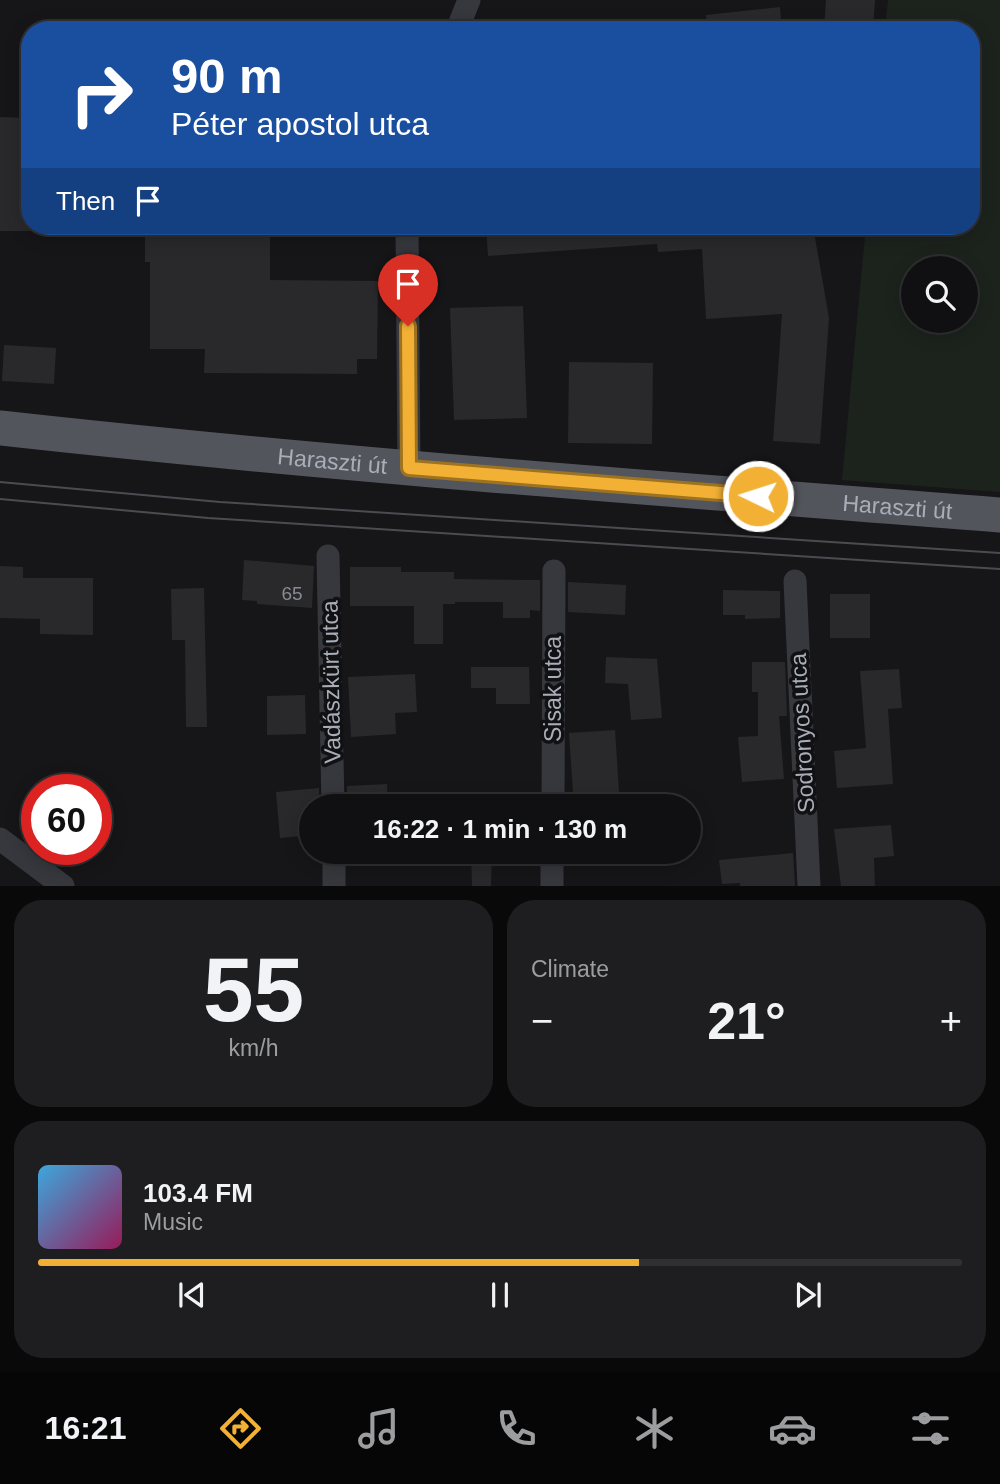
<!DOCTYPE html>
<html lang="en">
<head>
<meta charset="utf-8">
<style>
  :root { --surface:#101012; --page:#1e1e20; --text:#f1f3f6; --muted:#9c9d9f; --line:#303032; --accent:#f2b134 }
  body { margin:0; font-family:Helvetica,sans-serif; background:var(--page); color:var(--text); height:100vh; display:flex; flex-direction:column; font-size:26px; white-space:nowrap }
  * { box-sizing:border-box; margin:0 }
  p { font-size:23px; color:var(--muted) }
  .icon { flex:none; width:38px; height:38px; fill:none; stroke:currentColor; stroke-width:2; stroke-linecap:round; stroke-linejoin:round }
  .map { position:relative; height:886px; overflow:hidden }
  .side { display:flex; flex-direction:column; gap:14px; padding:14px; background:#09090a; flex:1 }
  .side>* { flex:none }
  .top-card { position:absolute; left:21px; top:21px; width:959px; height:214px; border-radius:28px; box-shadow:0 4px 18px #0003,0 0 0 2px var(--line); background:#1a4fa0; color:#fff; overflow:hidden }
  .fabs { position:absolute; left:901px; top:256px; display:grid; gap:14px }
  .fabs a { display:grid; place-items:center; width:77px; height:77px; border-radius:50%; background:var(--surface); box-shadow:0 4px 18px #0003,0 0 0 2px var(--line); font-size:35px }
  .speed { position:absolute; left:21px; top:774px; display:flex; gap:14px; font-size:35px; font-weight:700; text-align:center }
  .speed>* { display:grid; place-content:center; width:91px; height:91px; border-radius:50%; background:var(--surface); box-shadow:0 4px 18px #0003,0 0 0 2px var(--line); line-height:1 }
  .speed .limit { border:10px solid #d22; background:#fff; color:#111 }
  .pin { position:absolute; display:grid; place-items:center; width:60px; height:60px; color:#fff; margin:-72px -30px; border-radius:50% 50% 50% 0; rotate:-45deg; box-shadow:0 0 7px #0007 }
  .pin .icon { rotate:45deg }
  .me { position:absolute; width:77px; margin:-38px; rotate:274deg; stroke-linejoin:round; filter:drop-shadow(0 0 5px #0008) }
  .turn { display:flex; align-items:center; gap:24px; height:147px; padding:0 35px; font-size:32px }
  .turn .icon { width:91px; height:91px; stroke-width:2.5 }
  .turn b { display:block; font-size:49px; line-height:60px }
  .then { display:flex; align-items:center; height:66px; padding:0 35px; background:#0003; gap:14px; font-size:26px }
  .big { font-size:52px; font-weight:800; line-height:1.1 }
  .side .tile { flex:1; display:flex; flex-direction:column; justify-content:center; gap:10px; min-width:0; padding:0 24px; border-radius:28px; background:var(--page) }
  .side .dial { align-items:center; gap:0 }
  .dial b { font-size:91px; line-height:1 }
  .song { display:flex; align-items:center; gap:21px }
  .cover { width:84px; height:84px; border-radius:10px; background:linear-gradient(135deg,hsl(200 70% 55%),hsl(330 70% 35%)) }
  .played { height:7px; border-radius:4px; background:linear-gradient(90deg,var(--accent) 65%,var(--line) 65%) }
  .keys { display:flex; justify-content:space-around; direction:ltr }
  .heat { display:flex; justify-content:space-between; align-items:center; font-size:38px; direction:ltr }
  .side .tiles { flex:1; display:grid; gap:14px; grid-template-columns:1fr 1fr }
  .tile:last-child { grid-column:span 2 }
  .trip { position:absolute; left:299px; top:794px; width:402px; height:70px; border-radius:35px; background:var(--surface); box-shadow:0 4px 18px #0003,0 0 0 2px var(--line); font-weight:800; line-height:70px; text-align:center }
  .menu { display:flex; height:112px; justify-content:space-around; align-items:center; background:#060607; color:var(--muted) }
  .menu .icon { width:49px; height:49px }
  .menu .on { color:var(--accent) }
  .menu b { font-size:32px; color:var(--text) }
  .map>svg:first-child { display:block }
  .green { fill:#1c231d; fill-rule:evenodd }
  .building { fill:#29292c }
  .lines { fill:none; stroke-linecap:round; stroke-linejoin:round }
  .street { stroke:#37383d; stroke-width:23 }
  .primary { stroke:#53555c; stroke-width:35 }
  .tram { stroke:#4a4c52; stroke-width:2 }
  .route-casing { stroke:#9d7322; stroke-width:18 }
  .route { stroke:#f2b134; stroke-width:12 }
  .labels { text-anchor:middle; stroke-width:7; stroke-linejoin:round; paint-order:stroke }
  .number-label { font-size:19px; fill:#888b94 }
  .street-label { font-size:23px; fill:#a8adb8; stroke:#111113 }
</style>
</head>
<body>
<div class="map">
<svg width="1000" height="886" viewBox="0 0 1000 886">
  <rect width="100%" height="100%" fill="#161618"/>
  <path class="green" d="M 888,0 L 1000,0 L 1000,492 L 842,480 L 866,226 L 971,226 L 971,30 L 885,30 ZM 914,268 L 966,268 L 966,320 L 914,320 Z"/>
  <path class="building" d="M 826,0 L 875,0 L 873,30 L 824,30 Z
    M 780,7 L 782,30 L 707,30 L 706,15 Z
    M 0,117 L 30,118 L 30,231 L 0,231 Z
    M 145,226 L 270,226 L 270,280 L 378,281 L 377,359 L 357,359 L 357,374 L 204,373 L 205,349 L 150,349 L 150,262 L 145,262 Z
    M 486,226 L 813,226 L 829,318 L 820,444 L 773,441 L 782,314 L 706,319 L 702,249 L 658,252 L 657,244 L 488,256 Z
    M 523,306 L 527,418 L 454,420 L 450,308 Z
    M 4,345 L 56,348 L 54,384 L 2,381 Z
    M 569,362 L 653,363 L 652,444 L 568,443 Z
    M 244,560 L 314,566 L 312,608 L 257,604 L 257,601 L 242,600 Z
    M 0,566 L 23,567 L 23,578 L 93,578 L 93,635 L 40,634 L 40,619 L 0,618 Z
    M 350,567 L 401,567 L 401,572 L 454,572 L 454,579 L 540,580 L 540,611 L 530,610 L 530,618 L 503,618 L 503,602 L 455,602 L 455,604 L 443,604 L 443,644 L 414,644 L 414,606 L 350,606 Z
    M 568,582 L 626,585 L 625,615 L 568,612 Z
    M 204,588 L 207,727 L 186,727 L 185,640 L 172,640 L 171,589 Z
    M 723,590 L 780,591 L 780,618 L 745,619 L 745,615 L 723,615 Z
    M 830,594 L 870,594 L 870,638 L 830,638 Z
    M 606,657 L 657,659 L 662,718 L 631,720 L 628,684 L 605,683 Z
    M 752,662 L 785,662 L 787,716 L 779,716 L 784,779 L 742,782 L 738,737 L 758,736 L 758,692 L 752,692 Z
    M 471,667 L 529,667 L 530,704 L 496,704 L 496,688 L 471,688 Z
    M 899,669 L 902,708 L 888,709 L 893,784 L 837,788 L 834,751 L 866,748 L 860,671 Z
    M 415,674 L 417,712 L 395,713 L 396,734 L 351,737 L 348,677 Z
    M 305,695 L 306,734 L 267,735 L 267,696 Z
    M 615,730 L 620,807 L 574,807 L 569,733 Z
    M 387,784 L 388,807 L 347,807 L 347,786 Z
    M 319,788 L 319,807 L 312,807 L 312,835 L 280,838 L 276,792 Z
    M 891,825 L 894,856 L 874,858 L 875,886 L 841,886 L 834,829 Z
    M 471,852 L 492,852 L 491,886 L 472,886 Z
    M 793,853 L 795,886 L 740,886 L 740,883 L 722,884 L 719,860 Z"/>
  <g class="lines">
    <path class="street" d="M 457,30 L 469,0
      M 407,226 L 409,468
      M 328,556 L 333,807
      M 795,581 L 809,886
      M 553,807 L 554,571
      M 0,839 L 63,886
      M 334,852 L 334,886
      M 552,886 L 552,852"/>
    <path class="primary" id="s1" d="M 0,428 C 333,465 666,489 1000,515"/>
    <path class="tram" d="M 0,482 L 220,502 L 1000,553
      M 0,499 L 208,518 L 1000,569"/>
  </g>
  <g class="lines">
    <defs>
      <path id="route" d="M 408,326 L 409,468 L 758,496"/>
    </defs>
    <use href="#route" class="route-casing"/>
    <use href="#route" class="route"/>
  </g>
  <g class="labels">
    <g class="number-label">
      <text x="292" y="600">65</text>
    </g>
    <g class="street-label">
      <text dy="8" stroke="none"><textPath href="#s1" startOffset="334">Haraszti út</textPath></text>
      <text dy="8" stroke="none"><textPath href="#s1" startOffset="901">Haraszti út</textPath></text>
      <text transform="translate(331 682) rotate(-91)" y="8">Vadászkürt utca</text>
      <text transform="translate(553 689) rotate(-90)" y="8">Sisak utca</text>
      <text transform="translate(802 733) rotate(-93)" y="8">Sodronyos utca</text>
    </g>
  </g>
</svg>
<div class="fabs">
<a><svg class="icon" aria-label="search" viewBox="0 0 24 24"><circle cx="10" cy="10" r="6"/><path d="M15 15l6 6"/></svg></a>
</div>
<div class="speed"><div class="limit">60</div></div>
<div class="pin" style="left:408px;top:326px;background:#d93025"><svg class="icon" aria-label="arrive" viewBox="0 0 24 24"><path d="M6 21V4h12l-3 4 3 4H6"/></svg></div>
<svg class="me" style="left:758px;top:496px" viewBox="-20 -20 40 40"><circle r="17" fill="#f2b134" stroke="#fff" stroke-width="3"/><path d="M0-11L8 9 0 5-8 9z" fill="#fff"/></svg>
<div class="trip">16:22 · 1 min · 130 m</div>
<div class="top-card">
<div class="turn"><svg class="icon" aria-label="right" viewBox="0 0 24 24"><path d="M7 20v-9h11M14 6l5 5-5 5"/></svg><div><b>90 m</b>Péter apostol utca</div></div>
<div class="then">Then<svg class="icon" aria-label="arrive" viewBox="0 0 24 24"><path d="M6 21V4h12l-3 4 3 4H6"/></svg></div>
</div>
</div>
<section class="side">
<div class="tiles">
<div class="tile dial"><b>55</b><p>km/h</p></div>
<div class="tile"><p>Climate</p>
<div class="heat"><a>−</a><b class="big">21°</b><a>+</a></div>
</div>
<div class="tile">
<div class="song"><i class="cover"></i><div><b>103.4 FM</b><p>Music</p></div></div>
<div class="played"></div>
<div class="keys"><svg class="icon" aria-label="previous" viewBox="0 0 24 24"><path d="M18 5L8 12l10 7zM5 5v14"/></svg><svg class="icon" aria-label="pause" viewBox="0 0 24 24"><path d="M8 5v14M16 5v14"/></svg><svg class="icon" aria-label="next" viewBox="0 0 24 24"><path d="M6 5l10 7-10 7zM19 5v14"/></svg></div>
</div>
</div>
</section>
<nav class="menu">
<b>16:21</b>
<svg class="icon on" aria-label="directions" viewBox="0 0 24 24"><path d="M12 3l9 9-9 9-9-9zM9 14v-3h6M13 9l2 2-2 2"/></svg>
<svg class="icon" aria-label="music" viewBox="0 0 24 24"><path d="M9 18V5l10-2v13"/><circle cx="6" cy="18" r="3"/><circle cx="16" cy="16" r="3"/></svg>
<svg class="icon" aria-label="phone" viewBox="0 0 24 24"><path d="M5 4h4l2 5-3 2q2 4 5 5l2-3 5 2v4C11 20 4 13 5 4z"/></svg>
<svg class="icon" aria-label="climate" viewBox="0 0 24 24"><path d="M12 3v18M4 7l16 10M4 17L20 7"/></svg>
<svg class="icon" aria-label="car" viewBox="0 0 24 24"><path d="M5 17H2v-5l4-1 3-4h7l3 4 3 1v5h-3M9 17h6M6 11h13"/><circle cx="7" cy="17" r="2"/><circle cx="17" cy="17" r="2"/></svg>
<svg class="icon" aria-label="filters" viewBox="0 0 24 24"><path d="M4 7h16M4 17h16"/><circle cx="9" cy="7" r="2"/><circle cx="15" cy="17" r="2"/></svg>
</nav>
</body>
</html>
